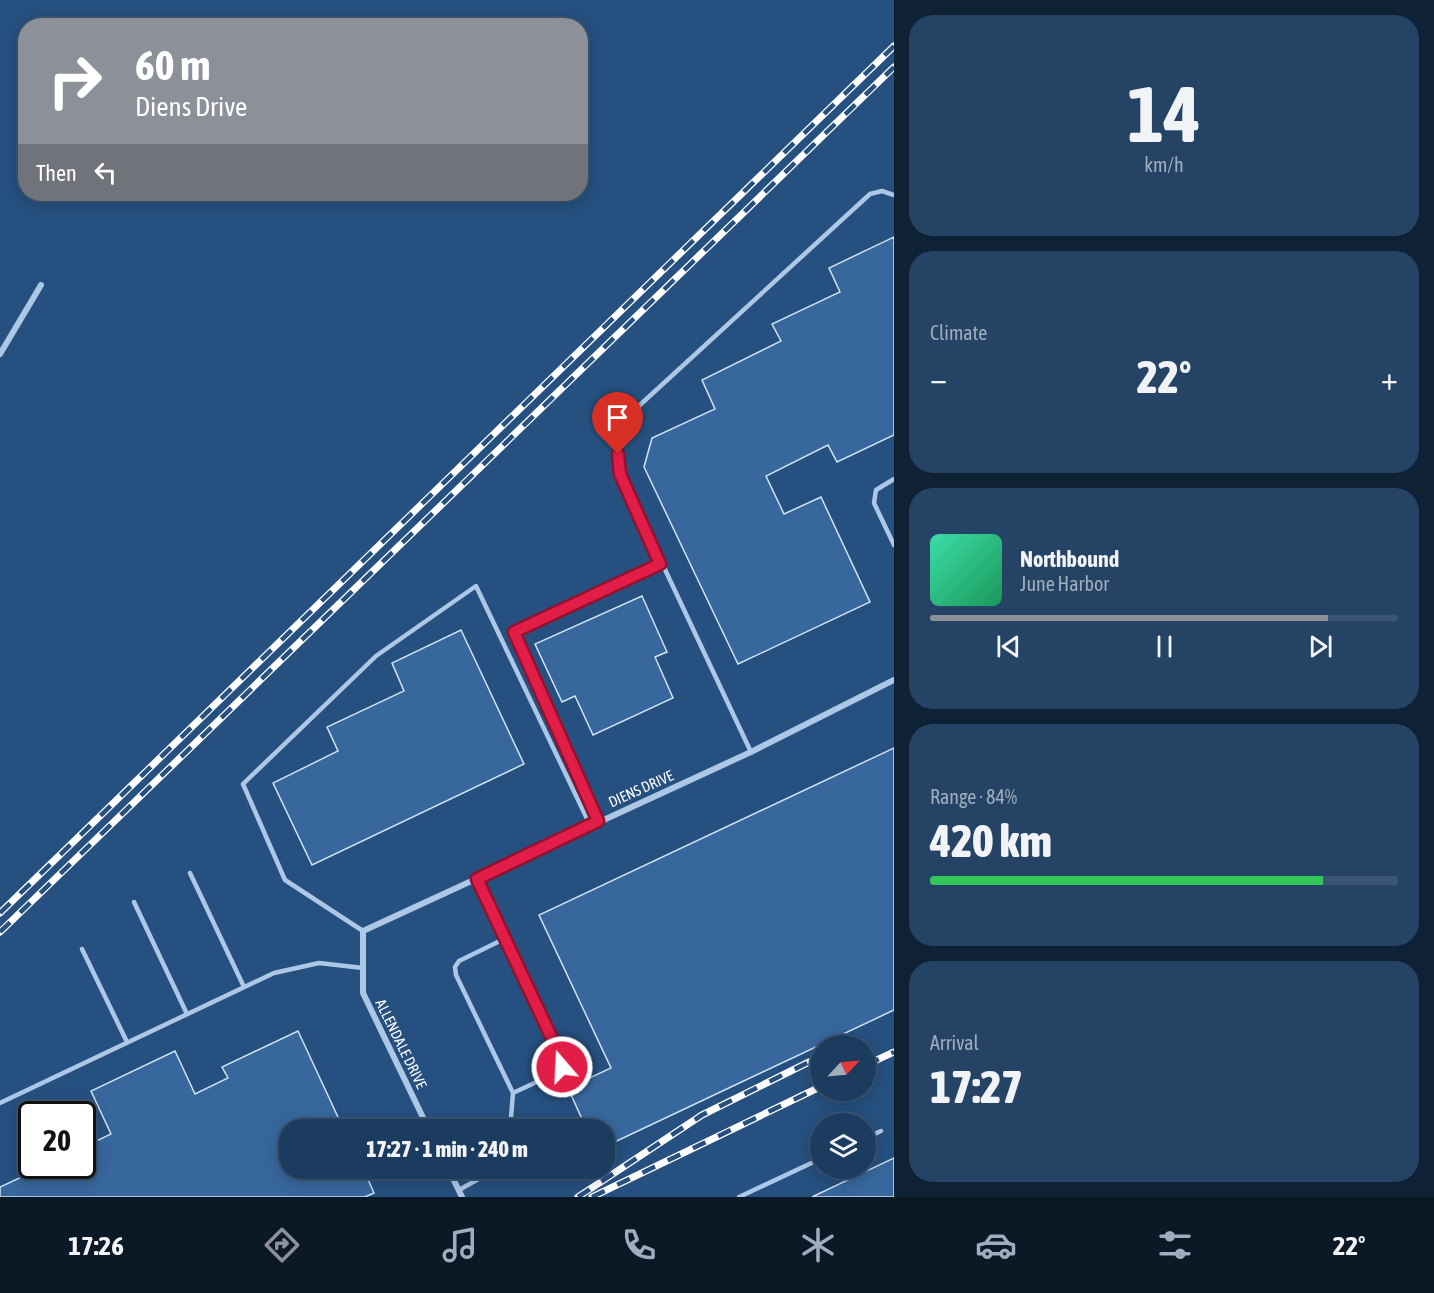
<!DOCTYPE html>
<html lang="en">
<head>
<meta charset="utf-8">
<style>
  :root { --surface:#1c3c5f; --page:#254365; --text:#f1f3f6; --muted:#a0adbd; --line:#3a5674; --accent:#8c9099 }
  body { margin:0; font-family:"Asap Condensed",sans-serif; background:var(--page); color:var(--text); height:100vh; display:flex; flex-direction:column; font-size:22px; white-space:nowrap }
  * { box-sizing:border-box; margin:0 }
  p { font-size:20px; color:var(--muted) }
  .icon { flex:none; width:33px; height:33px; fill:none; stroke:currentColor; stroke-width:2; stroke-linecap:round; stroke-linejoin:round }
  .map { position:relative; flex:1; overflow:hidden }
  .panel { display:flex; flex-direction:column; gap:15px; padding:15px; background:#0f2134; width:540px }
  .panel>* { flex:none }
  .top-card { position:absolute; left:18px; top:18px; width:570px; height:183px; border-radius:24px; box-shadow:0 3px 15px #0003,0 0 0 2px var(--line); background:#8c9099; color:#fff; overflow:hidden }
  .needle { width:39px; rotate:64deg }
  .fabs { position:absolute; left:810px; top:1035px; display:grid; gap:12px }
  .fabs a { display:grid; place-items:center; width:66px; height:66px; border-radius:50%; background:var(--surface); box-shadow:0 3px 15px #0003,0 0 0 2px var(--line); font-size:30px }
  .speed { position:absolute; left:18px; top:1101px; display:flex; gap:12px; font-size:30px; font-weight:700; text-align:center }
  .speed>* { display:grid; place-content:center; width:78px; height:78px; border-radius:50%; background:var(--surface); box-shadow:0 3px 15px #0003,0 0 0 2px var(--line); line-height:1 }
  .speed .limit { border:3px solid #111; border-radius:9px; background:#fff; color:#111 }
  .pin { position:absolute; display:grid; place-items:center; width:51px; height:51px; color:#fff; margin:-62px -26px; border-radius:50% 50% 50% 0; rotate:-45deg; box-shadow:0 0 6px #0007 }
  .pin .icon { rotate:45deg }
  .me { position:absolute; width:66px; margin:-33px; rotate:341deg; stroke-linejoin:round; filter:drop-shadow(0 0 4px #0008) }
  .turn { display:flex; align-items:center; gap:21px; height:126px; padding:0 18px; font-size:27px }
  .turn .icon { width:78px; height:78px; stroke-width:2.5 }
  .turn b { display:block; font-size:42px; line-height:51px }
  .then { display:flex; align-items:center; height:57px; padding:0 18px; background:#0003; gap:12px; font-size:22px }
  .big { font-size:45px; font-weight:800; line-height:1.1 }
  .panel .tile { flex:1; display:flex; flex-direction:column; justify-content:center; gap:9px; min-width:0; padding:0 21px; border-radius:24px; background:var(--page) }
  .panel .dial { align-items:center; gap:0 }
  .dial b { font-size:78px; line-height:1 }
  .song { display:flex; align-items:center; gap:18px }
  .cover { width:72px; height:72px; border-radius:9px; background:linear-gradient(135deg,hsl(160 70% 55%),hsl(150 70% 35%)) }
  .played { height:6px; border-radius:3px; background:linear-gradient(90deg,var(--accent) 85%,var(--line) 85%) }
  .keys { display:flex; justify-content:space-around; direction:ltr }
  .heat { display:flex; justify-content:space-between; align-items:center; font-size:33px; direction:ltr }
  .charge { height:9px; border-radius:4px; background:linear-gradient(90deg,#34c759 84%,var(--line) 0) }
  .trip { position:absolute; left:279px; top:1119px; width:336px; height:60px; border-radius:24px; background:var(--surface); box-shadow:0 3px 15px #0003,0 0 0 2px var(--line); font-weight:800; line-height:60px; text-align:center }
  .tabs { display:flex; height:96px; justify-content:space-around; align-items:center; background:#0b1826; color:var(--muted) }
  .tabs .icon { width:42px; height:42px }
  .tabs .selected { color:var(--accent) }
  .tabs b { font-size:27px; color:var(--text) }
  main { display:flex; flex:1; min-height:0 }
  .map>svg:first-child { display:block }
  .building { fill:#37679c; stroke:#d0e2f5; stroke-width:1.5 }
  .lines { fill:none; stroke-linecap:round; stroke-linejoin:round }
  .service { stroke:#adc8e6; stroke-width:4.5 }
  .minor { stroke:#adc8e6; stroke-width:6 }
  .rail-casing { stroke:#fff; stroke-width:7 }
  .rail { stroke:#26507f; stroke-width:4.5; stroke-dasharray:14; stroke-linecap:butt }
  .route-casing { stroke:#92132f; stroke-width:15 }
  .route { stroke:#e11d48; stroke-width:10 }
  .labels { text-anchor:middle; stroke-width:6; stroke-linejoin:round; paint-order:stroke }
  .street-label { font-size:15px; fill:#fff; stroke:#26507f }
</style>
</head>
<body>
<main>
<div class="map">
<svg width="894" height="1197" viewBox="0 0 894 1197">
  <rect width="100%" height="100%" fill="#26507f"/>
  <path class="building" d="M 894,237 L 894,435 L 837,462 L 828,445 L 766,476 L 784,514 L 821,497 L 870,602 L 738,664 L 644,467 L 652,438 L 715,409 L 702,380 L 781,341 L 772,324 L 840,292 L 829,268 Z
    M 642,596 L 667,652 L 655,657 L 673,698 L 593,735 L 575,696 L 562,702 L 535,644 Z
    M 461,630 L 524,764 L 312,865 L 273,783 L 338,751 L 327,727 L 404,691 L 392,663 Z
    M 894,748 L 894,1010 L 604,1147 L 604,1130 L 587,1130 L 568,1088 L 611,1068 L 539,915 Z
    M 298,1031 L 344,1130 L 290,1130 L 290,1168 L 363,1168 L 374,1193 L 365,1197 L 0,1197 L 0,1187 L 45,1166 L 82,1166 L 82,1148 L 111,1134 L 91,1091 L 175,1051 L 195,1094 L 228,1078 L 222,1067 Z
    M 894,1158 L 894,1197 L 812,1197 Z"/>
  <g class="lines">
    <path class="service" d="M 894,479 L 876,490 L 874,503 L 894,545
      M 751,752 L 620,474 C 616,437 619,433 641,404 L 870,194 L 882,191 L 894,195
      M 599,821 L 514,632 L 660,564
      M 190,873 L 244,987
      M 477,878 L 563,1062 L 560,1071 L 513,1093 L 510,1130
      M 134,902 L 187,1014
      M 363,931 L 285,880 L 243,784 L 376,656 L 476,586 L 590,825
      M 506,938 L 459,961 L 455,967 L 456,975 L 513,1093
      M 82,949 L 127,1042
      M 0,1103 L 274,973 L 319,963 L 363,968
      M 866,1138 L 881,1131
      M 459,1190 L 498,1168
      M 739,1197 L 820,1159"/>
    <path class="minor" d="M 0,354 L 41,285
      M 429,1130 L 363,993 L 363,931 L 751,752 L 894,680
      M 448,1168 L 462,1197"/>
    <defs>
      <path id="rail" d="M 0,913 L 894,46
        M 0,932 L 894,67
        M 866,1065 L 894,1052
        M 578,1197 L 702,1115 L 809,1062
        M 592,1197 L 820,1087"/>
    </defs>
    <use href="#rail" class="rail-casing"/>
    <use href="#rail" class="rail"/>
  </g>
  <g class="lines">
    <defs>
      <path id="route" d="M 562,1067 L 563,1062 L 477,879 L 598,821 L 514,632 L 660,564 L 620,474 L 618,454"/>
    </defs>
    <use href="#route" class="route-casing"/>
    <use href="#route" class="route"/>
  </g>
  <g class="labels">
    <g class="street-label">
      <text transform="translate(641 789) rotate(-24)" y="5">DIENS DRIVE</text>
      <text transform="translate(401 1044) rotate(64)" y="5">ALLENDALE DRIVE</text>
    </g>
  </g>
</svg>
<div class="fabs">
<a><svg class="needle" viewBox="-14 -14 28 28"><path d="M0-13l5 13h-10z" fill="#e53935"/><path d="M0 13l5-13h-10z" fill="#a0adbd"/></svg></a>
<a><svg class="icon" aria-label="layers" viewBox="0 0 24 24"><path d="M12 4l9 5-9 5-9-5zM3 14l9 5 9-5"/></svg></a>
</div>
<div class="speed"><div class="limit">20</div></div>
<div class="pin" style="left:618px;top:454px;background:#d93025"><svg class="icon" aria-label="arrive" viewBox="0 0 24 24"><path d="M6 21V4h12l-3 4 3 4H6"/></svg></div>
<svg class="me" style="left:562px;top:1067px" viewBox="-20 -20 40 40"><circle r="17" fill="#e11d48" stroke="#fff" stroke-width="3"/><path d="M0-11L8 9 0 5-8 9z" fill="#fff"/></svg>
<div class="trip">17:27 · 1 min · 240 m</div>
<div class="top-card">
<div class="turn"><svg class="icon" aria-label="right" viewBox="0 0 24 24"><path d="M7 20v-9h11M14 6l5 5-5 5"/></svg><div><b>60 m</b>Diens Drive</div></div>
<div class="then">Then<svg class="icon" aria-label="left" viewBox="0 0 24 24"><path d="M17 20v-9H6M10 6l-5 5 5 5"/></svg></div>
</div>
</div>
<section class="panel">
<div class="tile dial"><b>14</b><p>km/h</p></div>
<div class="tile"><p>Climate</p>
<div class="heat"><a>−</a><b class="big">22°</b><a>+</a></div>
</div>
<div class="tile">
<div class="song"><i class="cover"></i><div><b>Northbound</b><p>June Harbor</p></div></div>
<div class="played"></div>
<div class="keys"><svg class="icon" aria-label="previous" viewBox="0 0 24 24"><path d="M18 5L8 12l10 7zM5 5v14"/></svg><svg class="icon" aria-label="pause" viewBox="0 0 24 24"><path d="M8 5v14M16 5v14"/></svg><svg class="icon" aria-label="next" viewBox="0 0 24 24"><path d="M6 5l10 7-10 7zM19 5v14"/></svg></div>
</div>
<div class="tile"><p>Range · 84%</p><b class="big">420 km</b><div class="charge"></div></div>
<div class="tile"><p>Arrival</p><b class="big">17:27</b></div>
</section>
</main>
<nav class="tabs">
<b>17:26</b>
<svg class="icon selected" aria-label="directions" viewBox="0 0 24 24"><path d="M12 3l9 9-9 9-9-9zM9 14v-3h6M13 9l2 2-2 2"/></svg>
<svg class="icon" aria-label="music" viewBox="0 0 24 24"><path d="M9 18V5l10-2v13"/><circle cx="6" cy="18" r="3"/><circle cx="16" cy="16" r="3"/></svg>
<svg class="icon" aria-label="phone" viewBox="0 0 24 24"><path d="M5 4h4l2 5-3 2q2 4 5 5l2-3 5 2v4C11 20 4 13 5 4z"/></svg>
<svg class="icon" aria-label="climate" viewBox="0 0 24 24"><path d="M12 3v18M4 7l16 10M4 17L20 7"/></svg>
<svg class="icon" aria-label="car" viewBox="0 0 24 24"><path d="M5 17H2v-5l4-1 3-4h7l3 4 3 1v5h-3M9 17h6M6 11h13"/><circle cx="7" cy="17" r="2"/><circle cx="17" cy="17" r="2"/></svg>
<svg class="icon" aria-label="filters" viewBox="0 0 24 24"><path d="M4 7h16M4 17h16"/><circle cx="9" cy="7" r="2"/><circle cx="15" cy="17" r="2"/></svg>
<b>22°</b>
</nav>
</body>
</html>
